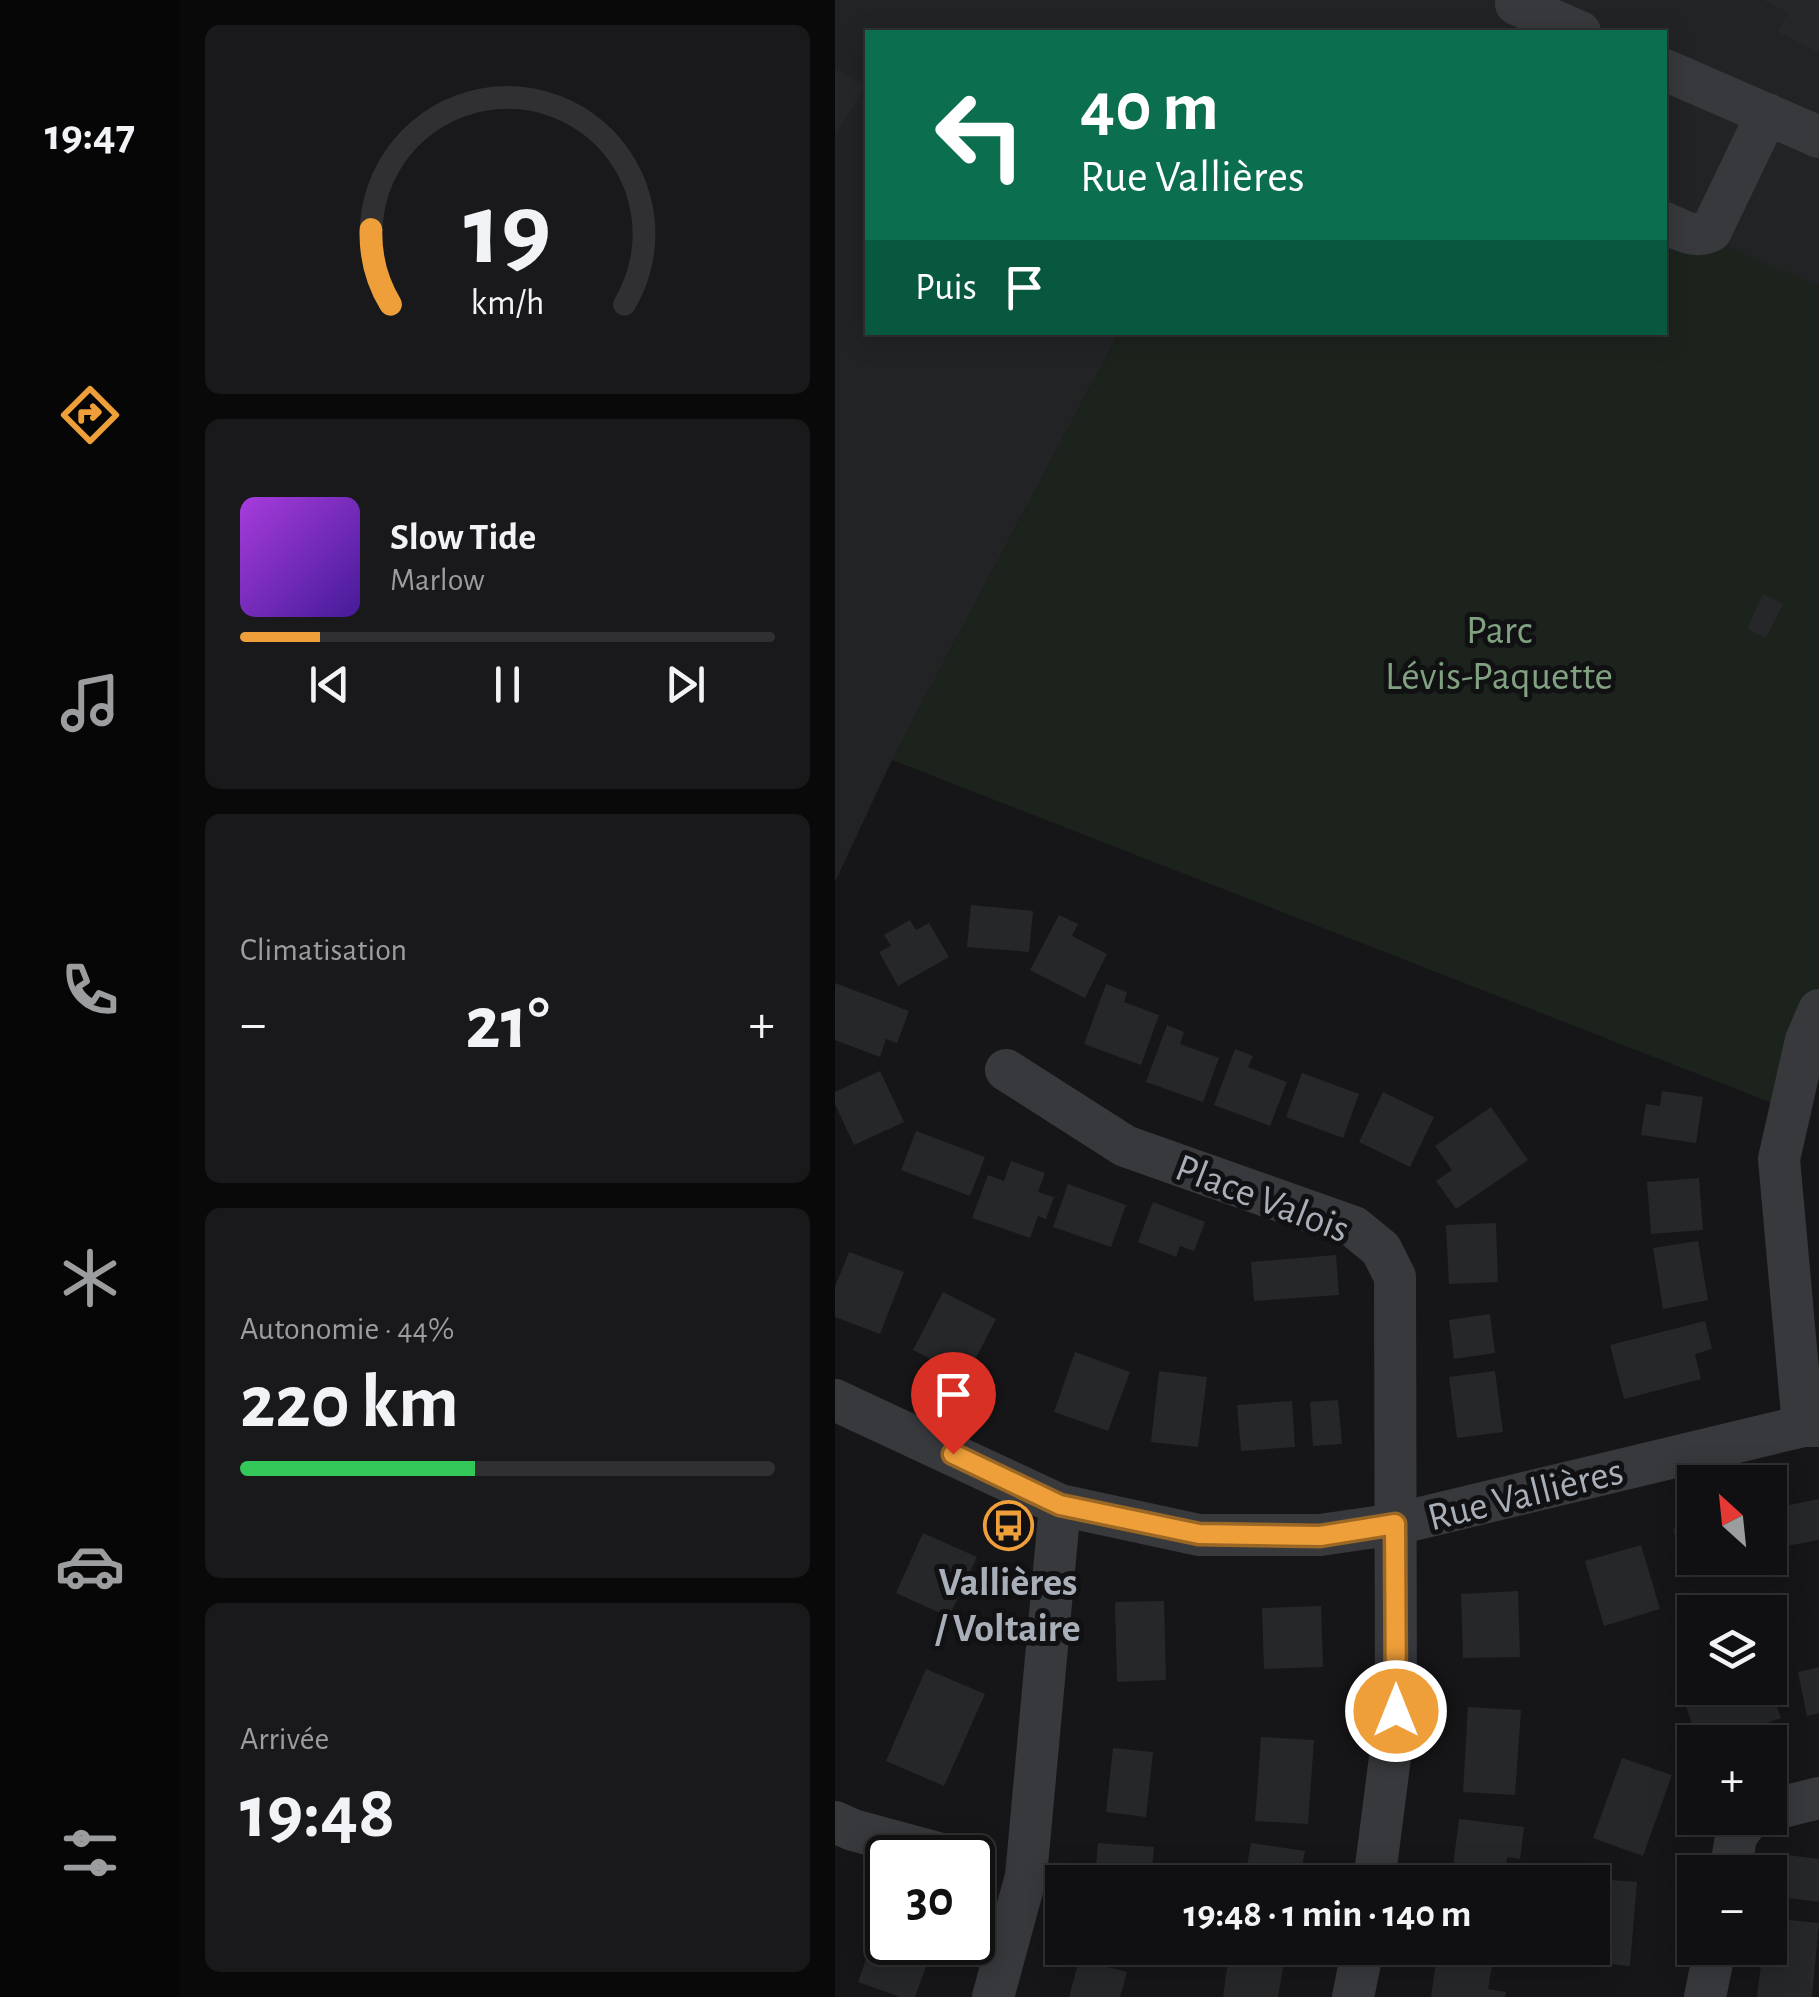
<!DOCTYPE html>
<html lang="fr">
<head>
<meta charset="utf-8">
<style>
  :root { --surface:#101012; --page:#19191b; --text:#f1f3f6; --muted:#9c9d9f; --line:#303032; --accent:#ee9f39 }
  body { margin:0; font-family:"Alegreya Sans",sans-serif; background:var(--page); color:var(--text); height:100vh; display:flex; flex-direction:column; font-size:38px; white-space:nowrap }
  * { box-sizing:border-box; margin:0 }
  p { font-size:32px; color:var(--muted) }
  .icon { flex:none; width:55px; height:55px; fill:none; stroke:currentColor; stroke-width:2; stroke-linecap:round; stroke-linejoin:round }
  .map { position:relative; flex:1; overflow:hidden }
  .panel { display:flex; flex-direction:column; gap:25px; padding:25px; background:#09090a; width:655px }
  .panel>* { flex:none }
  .top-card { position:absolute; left:30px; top:30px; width:802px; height:305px; border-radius:0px; box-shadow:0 5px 25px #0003,0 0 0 2px var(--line); background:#0b6e4f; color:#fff; overflow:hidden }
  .needle { width:65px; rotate:333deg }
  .tools { position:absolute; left:842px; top:1465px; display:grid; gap:20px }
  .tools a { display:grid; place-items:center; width:110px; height:110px; border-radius:0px; background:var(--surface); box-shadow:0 5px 25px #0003,0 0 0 2px var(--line); font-size:50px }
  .speed { position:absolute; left:30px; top:1835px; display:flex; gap:20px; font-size:50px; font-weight:700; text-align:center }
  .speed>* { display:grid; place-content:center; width:130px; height:130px; border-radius:50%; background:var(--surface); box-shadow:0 5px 25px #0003,0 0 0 2px var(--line); line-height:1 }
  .speed .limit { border:5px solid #111; border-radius:15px; background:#fff; color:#111 }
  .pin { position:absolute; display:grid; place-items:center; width:85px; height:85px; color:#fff; margin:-102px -42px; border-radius:50% 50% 50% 0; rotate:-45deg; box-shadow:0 0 10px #0007 }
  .pin .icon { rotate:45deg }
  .me { position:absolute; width:110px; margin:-55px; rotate:0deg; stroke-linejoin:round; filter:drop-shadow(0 0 8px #0008) }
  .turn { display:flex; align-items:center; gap:35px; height:210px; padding:0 50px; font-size:45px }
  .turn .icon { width:130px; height:130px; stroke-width:2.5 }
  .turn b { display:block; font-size:70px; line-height:85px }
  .then { display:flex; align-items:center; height:95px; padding:0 50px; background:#0003; gap:20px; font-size:38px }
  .big { font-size:75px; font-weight:600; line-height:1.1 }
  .panel .widget { flex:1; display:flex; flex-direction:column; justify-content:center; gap:15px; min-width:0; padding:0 35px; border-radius:15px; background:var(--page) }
  .panel .dial { align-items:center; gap:0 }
  .dial svg { height:260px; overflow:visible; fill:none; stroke:var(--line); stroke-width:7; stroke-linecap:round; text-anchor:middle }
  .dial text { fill:var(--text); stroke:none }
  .song { display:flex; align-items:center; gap:30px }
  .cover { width:120px; height:120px; border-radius:15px; background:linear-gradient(135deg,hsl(280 70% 55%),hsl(260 70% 35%)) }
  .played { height:10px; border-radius:5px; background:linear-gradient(90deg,var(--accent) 15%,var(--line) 15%) }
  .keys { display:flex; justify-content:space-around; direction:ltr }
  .heat { display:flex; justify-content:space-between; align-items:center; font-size:55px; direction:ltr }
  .charge { height:15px; border-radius:8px; background:linear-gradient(90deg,#34c759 44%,var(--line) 0) }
  .trip { position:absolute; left:210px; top:1865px; width:565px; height:100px; border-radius:0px; background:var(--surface); box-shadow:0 5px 25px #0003,0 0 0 2px var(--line); font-weight:600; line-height:100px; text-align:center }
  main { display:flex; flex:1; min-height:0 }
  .menu { display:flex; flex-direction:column; width:180px; justify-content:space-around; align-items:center; background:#060607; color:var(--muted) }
  .menu .icon { width:70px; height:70px }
  .menu .current { color:var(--accent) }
  .menu b { font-size:45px; color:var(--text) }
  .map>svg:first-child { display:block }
  .built { fill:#222325 }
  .green { fill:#1c231d }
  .building { fill:#262729 }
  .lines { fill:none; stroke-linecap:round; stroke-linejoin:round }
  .minor { stroke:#37393d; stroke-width:42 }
  .route-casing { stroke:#9b6725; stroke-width:25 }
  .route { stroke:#ee9f39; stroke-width:18 }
  .labels { text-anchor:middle; stroke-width:10; stroke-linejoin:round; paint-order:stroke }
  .park-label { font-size:40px; fill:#81a280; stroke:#111113 }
  .street-label { font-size:40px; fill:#a9afb8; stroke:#111113 }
  .poi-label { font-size:40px; font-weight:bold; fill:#a9afb8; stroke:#111113 }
</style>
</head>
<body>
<main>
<nav class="menu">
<b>19:47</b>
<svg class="icon current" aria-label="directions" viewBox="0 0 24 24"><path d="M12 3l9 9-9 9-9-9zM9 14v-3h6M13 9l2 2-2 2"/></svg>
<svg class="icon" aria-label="music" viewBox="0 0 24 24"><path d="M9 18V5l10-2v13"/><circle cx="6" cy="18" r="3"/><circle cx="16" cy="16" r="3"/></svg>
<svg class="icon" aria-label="phone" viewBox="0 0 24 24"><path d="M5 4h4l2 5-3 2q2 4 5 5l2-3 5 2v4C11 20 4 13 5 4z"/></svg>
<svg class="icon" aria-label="climate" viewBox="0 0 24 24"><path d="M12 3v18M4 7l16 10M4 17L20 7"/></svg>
<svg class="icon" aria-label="car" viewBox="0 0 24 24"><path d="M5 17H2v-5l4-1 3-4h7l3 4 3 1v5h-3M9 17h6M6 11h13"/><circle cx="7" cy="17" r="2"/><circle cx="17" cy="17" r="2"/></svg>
<svg class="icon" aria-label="filters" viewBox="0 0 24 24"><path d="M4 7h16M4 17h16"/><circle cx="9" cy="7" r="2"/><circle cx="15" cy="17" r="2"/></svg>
</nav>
<section class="panel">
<div class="widget dial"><svg viewBox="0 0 100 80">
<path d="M14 69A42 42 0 1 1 86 69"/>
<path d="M14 69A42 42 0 0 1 8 46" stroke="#ee9f39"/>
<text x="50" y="56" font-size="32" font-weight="700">19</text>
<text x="50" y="72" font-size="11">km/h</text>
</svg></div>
<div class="widget">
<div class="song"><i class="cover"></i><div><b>Slow Tide</b><p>Marlow</p></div></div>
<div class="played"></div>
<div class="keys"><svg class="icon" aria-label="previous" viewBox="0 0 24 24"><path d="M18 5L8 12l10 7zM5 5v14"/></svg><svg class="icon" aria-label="pause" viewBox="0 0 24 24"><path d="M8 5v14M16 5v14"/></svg><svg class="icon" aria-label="next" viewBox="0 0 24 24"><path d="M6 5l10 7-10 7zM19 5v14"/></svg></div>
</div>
<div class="widget"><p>Climatisation</p>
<div class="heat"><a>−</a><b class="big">21°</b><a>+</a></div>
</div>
<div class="widget"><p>Autonomie · 44%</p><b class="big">220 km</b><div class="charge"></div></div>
<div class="widget"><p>Arrivée</p><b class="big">19:48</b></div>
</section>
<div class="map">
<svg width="984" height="1997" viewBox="0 0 984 1997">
  <rect width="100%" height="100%" fill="#161618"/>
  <path class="built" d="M 0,0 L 984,0 L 984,298 L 830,229 L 830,32 L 32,32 L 32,332 L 284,333 L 57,760 L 0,882 Z"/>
  <path class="green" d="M 830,220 L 984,286 L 984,1013 L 955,1110 L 57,760 L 284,333 L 830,332 Z"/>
  <path class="building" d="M 928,0 L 984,0 L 984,53 L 943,32 L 953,12 Z
    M 0,68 L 30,86 L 0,136 Z
    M 928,594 L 948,604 L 931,638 L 912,629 Z
    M 136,905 L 198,911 L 194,952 L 132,947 Z
    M 224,915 L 243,924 L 237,936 L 272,954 L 250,998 L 195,970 Z
    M 75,920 L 81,930 L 94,923 L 114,957 L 63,986 L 44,952 L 56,946 L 49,935 Z
    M 0,983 L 74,1011 L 62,1043 L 51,1039 L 45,1057 L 0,1040 Z
    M 271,984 L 292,992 L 289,1002 L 324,1015 L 306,1065 L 249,1044 Z
    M 332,1025 L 349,1032 L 345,1044 L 384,1058 L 368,1102 L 311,1082 Z
    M 400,1049 L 418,1056 L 413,1067 L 452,1082 L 435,1126 L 379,1105 Z
    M 45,1071 L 69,1122 L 19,1145 L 0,1104 L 0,1092 Z
    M 467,1073 L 524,1094 L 508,1138 L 451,1117 Z
    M 827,1091 L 868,1097 L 861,1143 L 806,1135 L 811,1104 L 825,1106 Z
    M 548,1092 L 599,1117 L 575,1167 L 524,1142 Z
    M 656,1107 L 693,1160 L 621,1209 L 601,1181 L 617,1170 L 600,1146 Z
    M 81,1131 L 150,1157 L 135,1196 L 66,1170 Z
    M 176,1161 L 210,1173 L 203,1192 L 219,1197 L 211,1219 L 203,1216 L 195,1238 L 137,1218 L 153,1175 L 169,1181 Z
    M 864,1178 L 868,1230 L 816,1234 L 812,1182 Z
    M 233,1184 L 291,1205 L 276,1247 L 218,1227 Z
    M 318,1202 L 370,1222 L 359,1251 L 345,1246 L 341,1257 L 303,1242 Z
    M 661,1223 L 663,1282 L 614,1284 L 611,1225 Z
    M 863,1241 L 873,1300 L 828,1309 L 818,1248 Z
    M 14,1252 L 69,1272 L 45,1334 L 0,1317 L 0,1287 Z
    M 501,1255 L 504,1295 L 419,1301 L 416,1262 Z
    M 108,1292 L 161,1319 L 131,1377 L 78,1350 Z
    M 655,1314 L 660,1353 L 619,1359 L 614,1320 Z
    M 870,1321 L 877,1349 L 860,1354 L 866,1379 L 789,1399 L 775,1345 Z
    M 240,1352 L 295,1372 L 273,1431 L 219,1412 Z
    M 324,1371 L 372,1377 L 363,1447 L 316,1442 Z
    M 660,1371 L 668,1432 L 622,1438 L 614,1377 Z
    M 503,1400 L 507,1444 L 478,1446 L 475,1402 Z
    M 457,1401 L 460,1447 L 406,1451 L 402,1405 Z
    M 984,1499 L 984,1540 L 935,1549 L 935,1509 Z
    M 860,1524 L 860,1558 L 883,1559 L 848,1567 L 838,1529 Z
    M 88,1533 L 142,1557 L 114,1617 L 61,1593 Z
    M 806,1545 L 825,1609 L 769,1626 L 750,1561 Z
    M 683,1591 L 685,1657 L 628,1658 L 626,1594 Z
    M 329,1601 L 331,1680 L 282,1682 L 280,1602 Z
    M 486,1606 L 488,1667 L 429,1669 L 427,1608 Z
    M 984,1667 L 984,1713 L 972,1716 L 963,1672 Z
    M 91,1669 L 150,1694 L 109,1786 L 51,1761 Z
    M 876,1688 L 935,1688 L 946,1718 L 877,1742 L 863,1742 L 848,1697 Z
    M 633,1707 L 686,1710 L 680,1795 L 628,1792 Z
    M 426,1737 L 479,1740 L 473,1824 L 420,1821 Z
    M 278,1748 L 318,1752 L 311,1817 L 271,1812 Z
    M 787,1758 L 837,1775 L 808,1856 L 758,1838 Z
    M 624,1819 L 689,1827 L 685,1859 L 672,1857 L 669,1882 L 616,1882 Z
    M 263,1843 L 319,1847 L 316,1882 L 260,1878 Z
    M 416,1843 L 470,1851 L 464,1882 L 409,1882 Z
    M 945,1854 L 984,1859 L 984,1902 L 940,1896 Z
    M 749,1878 L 802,1882 L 795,1966 L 741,1961 L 743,1948 L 758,1948 L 758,1882 L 749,1882 Z
    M 935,1918 L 984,1923 L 977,1997 L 922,1997 L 928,1948 L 935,1948 Z
    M 45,1920 L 52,1923 L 52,1942 L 100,1942 L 80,1997 L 65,1997 L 23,1982 Z
    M 603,1948 L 660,1948 L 653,1989 L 671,1992 L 670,1997 L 596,1997 Z
    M 394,1953 L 449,1962 L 443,1997 L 388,1997 Z
    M 244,1960 L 292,1972 L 285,1997 L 234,1997 Z"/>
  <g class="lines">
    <path class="minor" d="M 684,0 L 681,4 L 745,32
      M 830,70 L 984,137
      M 830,223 C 846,230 859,239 876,231 L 932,114
      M 171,1070 L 290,1146 L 519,1227 L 546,1249 L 560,1277 L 561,1711 L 539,1882
      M 0,1400 L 225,1505 L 364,1535 L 485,1535 L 561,1524 L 968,1426 L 984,1426
      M 968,1426 L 944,1159 L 971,1040 L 984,1010
      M 935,1810 L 984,1798
      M 0,1822 L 18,1830 L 121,1858
      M 895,1872 L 901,1837 L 914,1818
      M 158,1997 L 191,1876 L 225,1505
      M 518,1997 L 528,1948
      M 870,1997 L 880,1948"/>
  </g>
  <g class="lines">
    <defs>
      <path id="route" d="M 118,1454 L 225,1505 L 364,1534 L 485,1536 L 560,1524 L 561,1711"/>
    </defs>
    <use href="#route" class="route-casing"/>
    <use href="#route" class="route"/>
  </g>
  <defs>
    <symbol id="bus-ring" viewBox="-11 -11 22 22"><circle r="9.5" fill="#111113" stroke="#ee9f39" stroke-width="1.5"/><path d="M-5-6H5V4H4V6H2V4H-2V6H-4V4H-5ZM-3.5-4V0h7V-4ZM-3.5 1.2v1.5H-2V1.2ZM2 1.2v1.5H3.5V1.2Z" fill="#ee9f39"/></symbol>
  </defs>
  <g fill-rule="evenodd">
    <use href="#bus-ring" x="146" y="1498" width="55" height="55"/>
  </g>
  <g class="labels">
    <g class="park-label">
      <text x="664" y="643">Parc<tspan x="664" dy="46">Lévis-Paquette</tspan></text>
    </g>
    <g class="street-label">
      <text transform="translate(428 1197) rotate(21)" y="14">Place Valois</text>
      <text transform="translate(690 1493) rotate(-14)" y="14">Rue Vallières</text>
    </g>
    <g class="poi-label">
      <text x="173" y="1595">Vallières<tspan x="173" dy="46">/ Voltaire</tspan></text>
    </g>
  </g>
</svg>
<div class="tools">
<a><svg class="needle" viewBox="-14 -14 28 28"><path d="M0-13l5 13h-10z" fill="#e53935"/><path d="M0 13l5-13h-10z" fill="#9c9d9f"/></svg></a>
<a><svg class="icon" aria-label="layers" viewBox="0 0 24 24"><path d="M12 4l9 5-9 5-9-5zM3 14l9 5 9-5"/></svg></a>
<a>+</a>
<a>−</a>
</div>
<div class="speed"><div class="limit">30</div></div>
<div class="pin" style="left:118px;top:1454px;background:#d93025"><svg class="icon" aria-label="arrive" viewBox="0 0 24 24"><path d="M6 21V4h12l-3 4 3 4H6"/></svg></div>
<svg class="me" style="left:561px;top:1711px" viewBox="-20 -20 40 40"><circle r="17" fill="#ee9f39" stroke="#fff" stroke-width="3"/><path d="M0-11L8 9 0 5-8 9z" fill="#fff"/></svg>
<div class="trip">19:48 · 1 min · 140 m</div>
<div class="top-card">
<div class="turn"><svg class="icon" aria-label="left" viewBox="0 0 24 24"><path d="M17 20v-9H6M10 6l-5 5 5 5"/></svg><div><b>40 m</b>Rue Vallières</div></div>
<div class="then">Puis<svg class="icon" aria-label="arrive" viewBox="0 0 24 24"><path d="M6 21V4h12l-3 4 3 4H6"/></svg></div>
</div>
</div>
</main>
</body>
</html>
